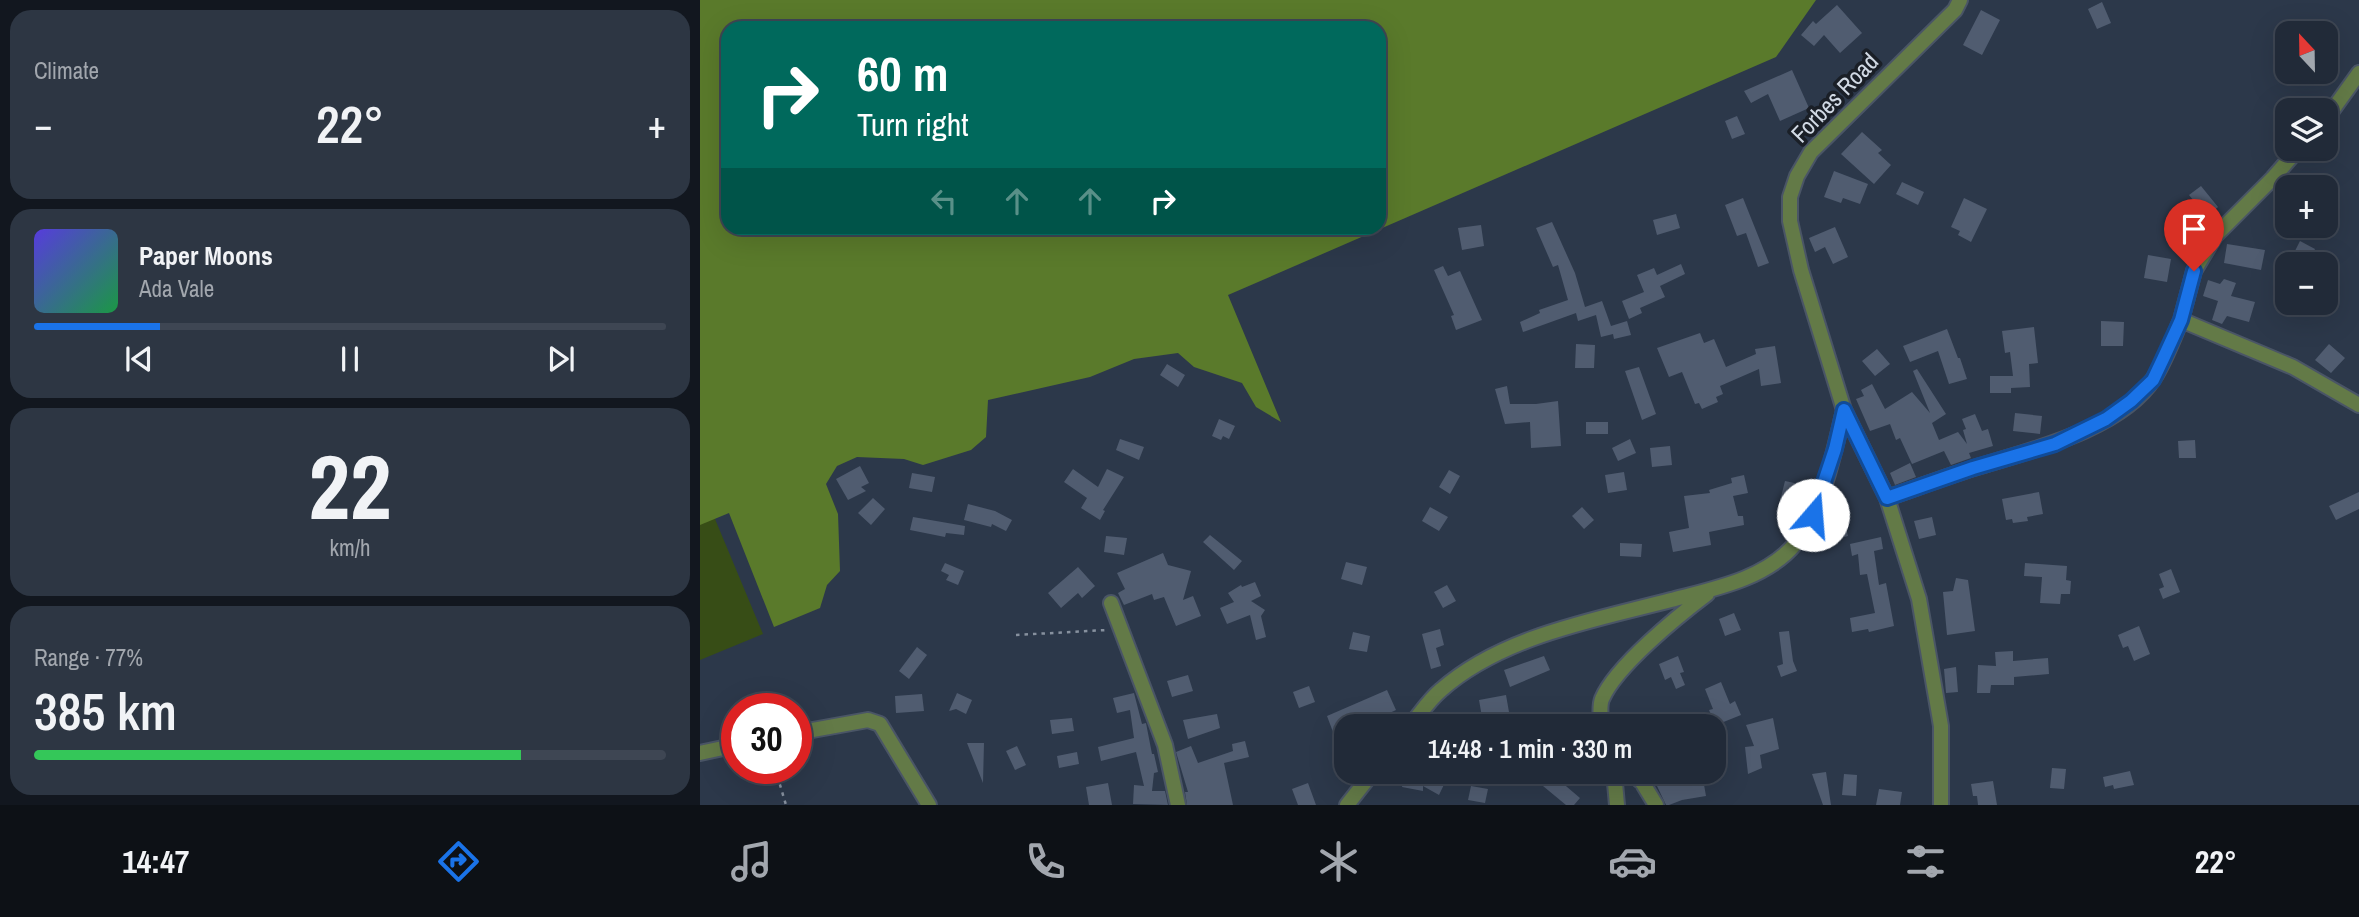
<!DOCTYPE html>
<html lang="en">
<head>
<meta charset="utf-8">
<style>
  :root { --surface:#212a38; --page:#2d3643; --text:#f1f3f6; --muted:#a2a7ae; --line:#3e4653; --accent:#1a73e8 }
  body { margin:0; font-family:"Archivo Narrow",sans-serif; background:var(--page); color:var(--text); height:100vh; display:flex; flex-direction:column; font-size:26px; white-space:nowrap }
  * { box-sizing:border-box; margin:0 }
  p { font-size:23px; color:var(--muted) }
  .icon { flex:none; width:38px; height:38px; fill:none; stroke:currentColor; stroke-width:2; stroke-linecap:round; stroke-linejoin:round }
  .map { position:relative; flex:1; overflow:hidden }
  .drawer { display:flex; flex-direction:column; gap:10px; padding:10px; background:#12171f; width:700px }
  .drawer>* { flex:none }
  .banner { position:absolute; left:21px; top:21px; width:665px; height:214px; border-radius:21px; box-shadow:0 7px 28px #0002,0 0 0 2px var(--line); background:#00695c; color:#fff; overflow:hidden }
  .needle { width:46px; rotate:338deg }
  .controls { position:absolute; left:1575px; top:21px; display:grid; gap:14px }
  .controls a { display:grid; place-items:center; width:63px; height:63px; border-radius:14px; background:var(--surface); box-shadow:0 7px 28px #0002,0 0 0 2px var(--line); font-size:35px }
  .speed { position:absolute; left:21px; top:693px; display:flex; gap:14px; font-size:35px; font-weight:700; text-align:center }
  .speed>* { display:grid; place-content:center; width:91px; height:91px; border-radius:50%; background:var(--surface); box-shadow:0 7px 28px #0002,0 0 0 2px var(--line); line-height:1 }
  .speed .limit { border:10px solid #d22; background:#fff; color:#111 }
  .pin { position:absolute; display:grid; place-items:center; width:60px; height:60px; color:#fff; margin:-72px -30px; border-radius:50% 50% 50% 0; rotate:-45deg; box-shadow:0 0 7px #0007 }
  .pin .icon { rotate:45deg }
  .me { position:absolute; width:77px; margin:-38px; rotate:18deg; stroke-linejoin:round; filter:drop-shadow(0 0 5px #0008) }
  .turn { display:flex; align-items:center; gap:24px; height:147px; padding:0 21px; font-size:32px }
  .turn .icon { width:91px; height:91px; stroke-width:2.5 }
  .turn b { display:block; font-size:49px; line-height:60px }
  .lanes { display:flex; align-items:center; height:66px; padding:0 21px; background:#0003; justify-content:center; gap:35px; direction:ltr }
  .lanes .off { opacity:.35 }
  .big { font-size:52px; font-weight:600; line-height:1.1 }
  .drawer .card { flex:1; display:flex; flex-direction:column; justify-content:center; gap:10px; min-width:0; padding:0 24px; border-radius:21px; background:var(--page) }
  .drawer .dial { align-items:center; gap:0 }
  .dial b { font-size:91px; line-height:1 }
  .song { display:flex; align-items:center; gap:21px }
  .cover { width:84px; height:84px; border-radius:10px; background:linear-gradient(135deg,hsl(250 70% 55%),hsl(140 70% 35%)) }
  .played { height:7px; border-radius:4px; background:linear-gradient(90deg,var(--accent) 20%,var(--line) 20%) }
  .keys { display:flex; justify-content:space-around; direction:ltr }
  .heat { display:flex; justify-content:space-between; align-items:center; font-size:38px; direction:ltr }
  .charge { height:10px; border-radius:5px; background:linear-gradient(90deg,#34c759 77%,var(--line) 0) }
  .trip { position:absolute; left:634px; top:714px; width:392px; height:70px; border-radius:21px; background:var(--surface); box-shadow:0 7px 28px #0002,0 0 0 2px var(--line); font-weight:600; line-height:70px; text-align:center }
  .tab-bar { display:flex; height:112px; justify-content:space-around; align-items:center; background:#0d1116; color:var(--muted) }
  .tab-bar .icon { width:49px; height:49px }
  .tab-bar .current { color:var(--accent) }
  .tab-bar b { font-size:32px; color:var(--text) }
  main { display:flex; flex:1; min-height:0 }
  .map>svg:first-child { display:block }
  .green { fill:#374d16 }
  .forest { fill:#5a7a2b; fill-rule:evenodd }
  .building { fill:#505c70 }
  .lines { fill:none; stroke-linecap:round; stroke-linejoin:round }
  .street-casing { stroke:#4a5566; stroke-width:18 }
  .path { stroke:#86909e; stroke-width:2.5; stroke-dasharray:3.5 5; stroke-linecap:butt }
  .street { stroke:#637a47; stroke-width:14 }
  .route-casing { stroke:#114b97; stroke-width:18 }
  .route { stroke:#1a73e8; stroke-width:12 }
  .labels { text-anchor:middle; stroke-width:7; stroke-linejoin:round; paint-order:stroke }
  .street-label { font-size:24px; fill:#d1d9e4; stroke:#1a1f27 }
</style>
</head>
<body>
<main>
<section class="drawer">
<div class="card"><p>Climate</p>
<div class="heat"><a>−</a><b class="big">22°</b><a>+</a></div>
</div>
<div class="card">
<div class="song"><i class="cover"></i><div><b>Paper Moons</b><p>Ada Vale</p></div></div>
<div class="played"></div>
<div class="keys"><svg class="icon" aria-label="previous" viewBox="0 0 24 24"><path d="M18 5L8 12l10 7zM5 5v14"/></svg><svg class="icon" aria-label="pause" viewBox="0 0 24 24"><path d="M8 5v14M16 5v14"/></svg><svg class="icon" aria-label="next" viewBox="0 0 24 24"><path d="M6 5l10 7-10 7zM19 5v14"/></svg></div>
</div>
<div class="card dial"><b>22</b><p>km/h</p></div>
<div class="card"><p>Range · 77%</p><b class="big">385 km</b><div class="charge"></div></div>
</section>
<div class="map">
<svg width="1659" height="805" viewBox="0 0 1659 805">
  <rect width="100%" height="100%" fill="#2c384a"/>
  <path class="green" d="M 0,483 L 63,634 L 0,660 Z"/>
  <path class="forest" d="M 0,0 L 1116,0 L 1076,57 L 528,295 L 581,422 L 556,407 L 542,383 L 494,367 L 478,353 L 434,359 L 390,377 L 288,400 L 286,437 L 271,450 L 223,465 L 204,459 L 157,457 L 137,466 L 126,484 L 138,514 L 140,571 L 127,585 L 120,608 L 74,627 L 29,513 L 0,525 ZM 28,28 L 679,28 L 679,228 L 28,228 Z"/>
  <path class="building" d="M 1402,2 L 1411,23 L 1397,29 L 1388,9 Z
    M 1137,5 L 1162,33 L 1140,53 L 1124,35 L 1114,46 L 1101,35 L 1113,21 L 1116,24 Z
    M 1281,10 L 1300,20 L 1282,55 L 1263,45 Z
    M 1092,70 L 1109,108 L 1080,121 L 1068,94 L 1051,103 L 1044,91 Z
    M 1037,116 L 1045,134 L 1032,139 L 1025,121 Z
    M 1162,132 L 1182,150 L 1178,153 L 1191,165 L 1174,184 L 1141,154 Z
    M 1134,171 L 1168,184 L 1160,204 L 1143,198 L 1141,203 L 1124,197 Z
    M 1202,182 L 1224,192 L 1218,205 L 1196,194 Z
    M 1501,186 L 1518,207 L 1507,217 L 1489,195 Z
    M 1043,198 L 1069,263 L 1058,267 L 1046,233 L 1037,236 L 1025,205 Z
    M 1264,198 L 1287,209 L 1271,242 L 1258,235 L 1260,231 L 1251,227 Z
    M 976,214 L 980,228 L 957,235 L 953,220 Z
    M 852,222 L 875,273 L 885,307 L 902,301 L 911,326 L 927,321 L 931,335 L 914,339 L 913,334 L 901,337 L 896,315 L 878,321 L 876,313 L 823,332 L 820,322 L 840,313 L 839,310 L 868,300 L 858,265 L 853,267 L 836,228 Z
    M 781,225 L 784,246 L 762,250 L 758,228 Z
    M 1135,227 L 1148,257 L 1133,264 L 1125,247 L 1115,252 L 1109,238 Z
    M 1600,241 L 1615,249 L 1608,264 L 1592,257 Z
    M 1527,244 L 1565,250 L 1561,270 L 1524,263 Z
    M 1448,255 L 1471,259 L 1467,282 L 1444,278 Z
    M 981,264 L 985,274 L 960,286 L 965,297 L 940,308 L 942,313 L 929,319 L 922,301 L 944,292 L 937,275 L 954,268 L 957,275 Z
    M 743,266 L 748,276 L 760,271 L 782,320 L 756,330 L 751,316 L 754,315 L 734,270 Z
    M 1524,279 L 1536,283 L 1531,296 L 1555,302 L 1549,322 L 1527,316 L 1522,324 L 1512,320 L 1518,301 L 1503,296 L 1508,280 L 1520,284 Z
    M 1401,321 L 1424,322 L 1423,346 L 1401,346 Z
    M 1334,327 L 1338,363 L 1329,364 L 1330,387 L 1311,388 L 1311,393 L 1290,393 L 1290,376 L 1313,376 L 1310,352 L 1305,353 L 1302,331 Z
    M 1247,329 L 1258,358 L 1260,358 L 1267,379 L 1249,384 L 1238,351 L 1210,362 L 1203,346 Z
    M 1000,333 L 1004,343 L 1014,339 L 1026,367 L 1056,354 L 1055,349 L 1075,346 L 1081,383 L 1061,386 L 1059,369 L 1020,386 L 1023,394 L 1016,397 L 1018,402 L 1002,409 L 999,403 L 995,404 L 982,372 L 969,377 L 957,348 Z
    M 876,344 L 895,345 L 894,368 L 875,368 Z
    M 1629,344 L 1645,358 L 1631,373 L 1615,360 Z
    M 1177,349 L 1190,364 L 1175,376 L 1162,361 Z
    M 467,364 L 485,375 L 478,387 L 460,375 Z
    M 939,367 L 956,414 L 942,420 L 925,371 Z
    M 1217,369 L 1246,414 L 1232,423 L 1239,440 L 1258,432 L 1267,444 L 1263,430 L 1266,429 L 1262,419 L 1275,414 L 1282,431 L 1288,429 L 1293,446 L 1269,453 L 1271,458 L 1251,465 L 1244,451 L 1212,464 L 1200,438 L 1196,440 L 1190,424 L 1170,431 L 1156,399 L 1164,396 L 1161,390 L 1172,384 L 1185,409 L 1212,392 L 1230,413 L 1213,371 Z
    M 807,386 L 810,404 L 836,404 L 858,401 L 861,446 L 831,448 L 830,422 L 805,424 L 795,389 Z
    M 1315,413 L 1342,416 L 1340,434 L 1313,431 Z
    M 519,419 L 535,426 L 529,439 L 523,436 L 521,440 L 512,436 Z
    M 886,422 L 908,422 L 908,434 L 886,434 Z
    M 420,439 L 444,447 L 439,460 L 416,450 Z
    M 930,439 L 936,453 L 918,461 L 912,448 Z
    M 1495,440 L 1496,458 L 1479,458 L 1478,441 Z
    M 970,446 L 972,465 L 952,467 L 950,448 Z
    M 1210,463 L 1216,477 L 1195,485 L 1190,473 Z
    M 160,466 L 169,483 L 161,487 L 166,491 L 148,500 L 136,479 Z
    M 373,469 L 398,487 L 407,469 L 424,477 L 403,510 L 405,511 L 400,520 L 381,508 L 387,498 L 364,482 Z
    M 749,470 L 760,476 L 750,494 L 739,487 Z
    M 924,472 L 927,490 L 908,493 L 905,475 Z
    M 212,473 L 235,477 L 232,492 L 209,488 Z
    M 1044,475 L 1048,493 L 1033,496 L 1038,516 L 1043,516 L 1044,525 L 1009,532 L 1011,545 L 973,552 L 969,532 L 989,528 L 984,496 L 1010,493 L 1009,490 L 1032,483 L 1031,478 Z
    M 1085,481 L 1099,484 L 1093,505 L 1080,501 Z
    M 1339,492 L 1343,514 L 1327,517 L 1328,521 L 1313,523 L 1312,519 L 1306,520 L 1302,499 Z
    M 1659,492 L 1659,509 L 1636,520 L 1629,506 Z
    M 173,498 L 185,509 L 171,525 L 158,513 Z
    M 268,504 L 295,511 L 312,520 L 306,531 L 292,524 L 291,527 L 264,520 Z
    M 730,507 L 748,517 L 739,531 L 722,521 Z
    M 882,507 L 894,520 L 884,529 L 872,516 Z
    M 213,517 L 265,526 L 264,535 L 246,533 L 245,537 L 210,530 Z
    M 1232,517 L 1236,535 L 1219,539 L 1214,521 Z
    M 1145,523 L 1148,536 L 1130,541 L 1125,550 L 1109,541 L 1119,524 L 1126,528 Z
    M 510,535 L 542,561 L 534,570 L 503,542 Z
    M 406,536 L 427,538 L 424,555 L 404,552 Z
    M 1181,537 L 1183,549 L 1174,551 L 1179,585 L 1186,583 L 1194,626 L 1169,632 L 1168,629 L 1152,632 L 1150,618 L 1175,613 L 1167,574 L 1160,575 L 1158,554 L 1152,556 L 1150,544 Z
    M 920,543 L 942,544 L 941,557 L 920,556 Z
    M 463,553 L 468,565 L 491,571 L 483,600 L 493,596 L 501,616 L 476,626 L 464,597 L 454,600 L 452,594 L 424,605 L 418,593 L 425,589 L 417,573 Z
    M 646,562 L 667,567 L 662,585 L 641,579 Z
    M 245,563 L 264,571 L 258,585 L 246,580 L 249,575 L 241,571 Z
    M 1325,563 L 1367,566 L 1366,580 L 1371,581 L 1370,594 L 1361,594 L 1360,604 L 1340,603 L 1342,577 L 1324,576 Z
    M 378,567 L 395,586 L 382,598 L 378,593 L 361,608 L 348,593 Z
    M 1471,569 L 1480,592 L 1463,599 L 1459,589 L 1464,587 L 1459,574 Z
    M 1256,578 L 1268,580 L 1275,631 L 1247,635 L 1243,592 L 1253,591 Z
    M 555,582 L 561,596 L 551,601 L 565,610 L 561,616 L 566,637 L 556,640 L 550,615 L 527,624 L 520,608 L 534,602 L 528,593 L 541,585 L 542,587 Z
    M 747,585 L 756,601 L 743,608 L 734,592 Z
    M 1034,613 L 1041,630 L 1025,636 L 1019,619 Z
    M 1439,626 L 1450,654 L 1434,661 L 1428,646 L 1423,648 L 1418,635 Z
    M 740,629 L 744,645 L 736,648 L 741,666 L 731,669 L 722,634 Z
    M 1089,631 L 1093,661 L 1097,671 L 1081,677 L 1077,666 L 1083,664 L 1079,632 Z
    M 653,632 L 670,636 L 667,652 L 649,649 Z
    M 217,647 L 227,655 L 209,679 L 199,671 Z
    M 1313,651 L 1313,661 L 1348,658 L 1349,674 L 1314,677 L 1314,685 L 1291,685 L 1290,693 L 1277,693 L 1278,665 L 1296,666 L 1295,652 Z
    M 844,656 L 850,670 L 810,687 L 804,670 Z
    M 978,656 L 984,672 L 980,673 L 985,685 L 976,689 L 971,677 L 965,680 L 959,664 Z
    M 1256,667 L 1258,692 L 1246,693 L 1244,669 Z
    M 488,675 L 493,691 L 472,697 L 467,681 Z
    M 1021,682 L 1030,704 L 1035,701 L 1041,715 L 1021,723 L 1020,720 L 1014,722 L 1009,710 L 1013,709 L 1005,689 Z
    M 609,686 L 615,702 L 599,708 L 593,692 Z
    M 687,690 L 696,710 L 662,726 L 659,721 L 633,732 L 627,716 Z
    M 257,693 L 272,700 L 266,714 L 256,709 L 249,711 Z
    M 434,693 L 442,724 L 446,723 L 452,754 L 454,754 L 458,772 L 454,773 L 452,791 L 465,791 L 468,805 L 433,804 L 434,785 L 444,786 L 436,752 L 401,761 L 398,747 L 434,738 L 430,710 L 417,713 L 413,698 Z
    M 222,694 L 224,711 L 196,713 L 195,696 Z
    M 806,695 L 809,712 L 782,717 L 779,700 Z
    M 517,714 L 520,728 L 488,739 L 483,720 Z
    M 372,718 L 374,731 L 352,734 L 350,720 Z
    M 1073,718 L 1079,749 L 1060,755 L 1062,768 L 1048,774 L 1045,747 L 1054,746 L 1046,725 Z
    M 545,741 L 549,757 L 524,763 L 533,805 L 487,805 L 485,792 L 488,792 L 476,752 L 491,746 L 498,763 L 533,751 L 532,744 Z
    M 267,743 L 284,743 L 283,783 Z
    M 317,746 L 326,765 L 315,770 L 306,751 Z
    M 377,752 L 379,764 L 359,768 L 357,756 Z
    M 1352,768 L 1366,769 L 1364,789 L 1350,788 Z
    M 1430,771 L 1434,785 L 1414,789 L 1413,785 L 1405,787 L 1403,777 Z
    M 705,772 L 725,775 L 727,772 L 750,772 L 739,795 L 723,786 L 723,791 L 702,787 Z
    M 1126,772 L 1131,805 L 1123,805 L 1112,774 Z
    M 1144,774 L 1157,775 L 1156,796 L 1142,795 Z
    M 853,775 L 880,798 L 874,805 L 866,805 L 843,786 Z
    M 1003,779 L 1006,796 L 982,800 L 969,805 L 966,805 L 957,786 L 970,781 L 971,784 Z
    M 1293,781 L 1297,805 L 1278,805 L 1277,796 L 1273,796 L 1271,784 Z
    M 408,783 L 412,805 L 389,805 L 386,787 Z
    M 608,783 L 616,805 L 598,805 L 592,789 Z
    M 771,786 L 788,789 L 785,803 L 768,800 Z
    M 1179,789 L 1202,792 L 1200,805 L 1176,805 Z"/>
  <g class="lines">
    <defs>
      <path id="street" d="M 1626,119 L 1659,73
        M 1481,320 L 1494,271 L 1515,236 L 1573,178 L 1598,149
        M 1187,498 C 1216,488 1245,477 1274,468 C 1328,451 1421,430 1454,378 C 1465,361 1473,339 1481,320 L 1593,367 L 1659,405
        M 411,603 L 465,745 L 478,805
        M 710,726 C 720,714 729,700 741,690 C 802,636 895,620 971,600 C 1013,589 1066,579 1095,544 C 1123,509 1134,452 1144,410
        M 901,726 C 901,718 899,706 902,699 C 916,666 978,616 1007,594
        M 96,733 L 168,720 L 180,724 L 229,805
        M 0,753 L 37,745
        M 914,772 L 917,805
        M 930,772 L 942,782 L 956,805
        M 647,805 L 673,772
        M 1241,805 L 1241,726 L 1219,599 L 1187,498 L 1144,410 L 1101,270 L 1090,221 L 1090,197 L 1097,176 L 1111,152 L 1255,10 L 1260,0"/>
    </defs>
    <use href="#street" class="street-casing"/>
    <path class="path" d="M 316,635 L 407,630
      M 75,768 L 86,805"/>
    <use href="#street" class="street"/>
  </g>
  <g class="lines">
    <defs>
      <path id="route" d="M 1113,515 L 1135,449 L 1144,410 L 1187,498 L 1273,468 L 1355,444 L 1406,419 L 1431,401 L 1453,380 L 1463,359 L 1481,320 L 1494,271"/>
    </defs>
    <use href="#route" class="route-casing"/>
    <use href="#route" class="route"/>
  </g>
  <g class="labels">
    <g class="street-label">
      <text transform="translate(1135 98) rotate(-46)" y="8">Forbes Road</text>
    </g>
  </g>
</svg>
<div class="controls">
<a><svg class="needle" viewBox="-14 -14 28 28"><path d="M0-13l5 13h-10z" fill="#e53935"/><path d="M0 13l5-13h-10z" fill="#a2a7ae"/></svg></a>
<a><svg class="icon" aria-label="layers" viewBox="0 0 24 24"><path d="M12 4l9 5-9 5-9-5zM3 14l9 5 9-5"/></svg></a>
<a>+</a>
<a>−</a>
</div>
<div class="speed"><div class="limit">30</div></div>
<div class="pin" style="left:1494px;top:271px;background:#d93025"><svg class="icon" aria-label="arrive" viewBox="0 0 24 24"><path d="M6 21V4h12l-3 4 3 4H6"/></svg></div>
<svg class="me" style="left:1113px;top:515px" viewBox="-20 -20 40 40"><circle r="19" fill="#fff"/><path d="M0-13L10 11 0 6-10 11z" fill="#1a73e8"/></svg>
<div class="trip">14:48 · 1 min · 330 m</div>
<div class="banner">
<div class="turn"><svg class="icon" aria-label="right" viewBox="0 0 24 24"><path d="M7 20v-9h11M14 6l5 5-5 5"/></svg><div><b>60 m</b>Turn right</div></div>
<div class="lanes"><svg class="icon off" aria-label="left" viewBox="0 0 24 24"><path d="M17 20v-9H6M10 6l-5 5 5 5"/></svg><svg class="icon off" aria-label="ahead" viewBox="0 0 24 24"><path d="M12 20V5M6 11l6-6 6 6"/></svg><svg class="icon off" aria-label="ahead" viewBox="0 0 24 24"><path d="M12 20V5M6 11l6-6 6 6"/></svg><svg class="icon" aria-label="right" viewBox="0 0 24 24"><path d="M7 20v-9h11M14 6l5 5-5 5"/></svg></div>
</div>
</div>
</main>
<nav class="tab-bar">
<b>14:47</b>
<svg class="icon current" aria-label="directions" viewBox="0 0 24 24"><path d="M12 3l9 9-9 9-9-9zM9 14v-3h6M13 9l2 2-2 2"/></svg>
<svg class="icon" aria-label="music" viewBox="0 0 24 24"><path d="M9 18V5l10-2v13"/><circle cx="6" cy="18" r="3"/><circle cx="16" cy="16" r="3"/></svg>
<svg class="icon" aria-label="phone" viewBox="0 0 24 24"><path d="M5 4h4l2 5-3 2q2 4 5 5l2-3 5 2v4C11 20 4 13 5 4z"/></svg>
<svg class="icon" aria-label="climate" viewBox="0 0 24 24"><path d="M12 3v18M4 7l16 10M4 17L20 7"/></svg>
<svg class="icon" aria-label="car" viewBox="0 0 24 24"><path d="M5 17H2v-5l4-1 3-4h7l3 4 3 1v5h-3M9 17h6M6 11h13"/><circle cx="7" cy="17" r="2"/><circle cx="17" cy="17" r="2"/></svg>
<svg class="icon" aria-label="filters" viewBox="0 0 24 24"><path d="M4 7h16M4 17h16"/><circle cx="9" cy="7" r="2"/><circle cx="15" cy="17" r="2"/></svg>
<b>22°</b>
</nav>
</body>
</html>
